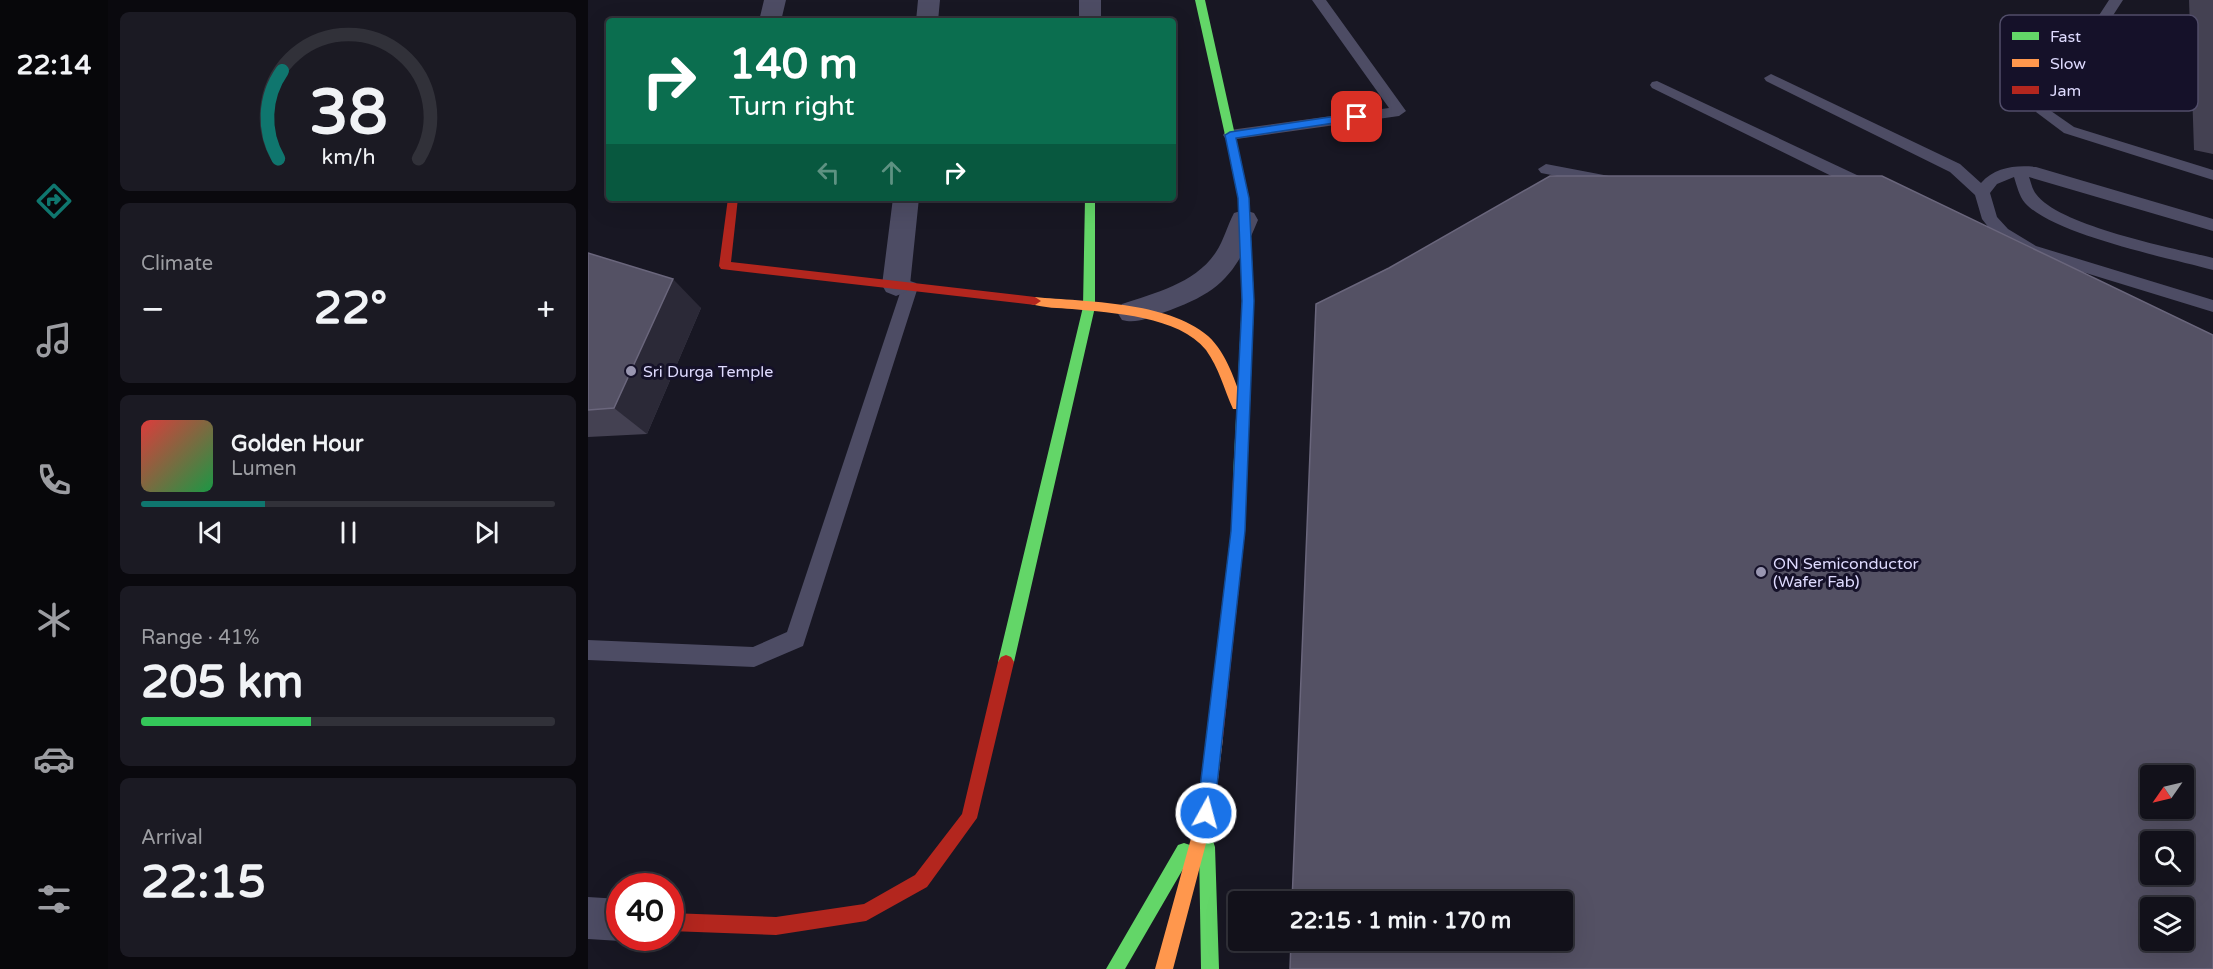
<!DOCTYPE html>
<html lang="en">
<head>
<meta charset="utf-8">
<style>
  :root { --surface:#12111a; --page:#1b1a23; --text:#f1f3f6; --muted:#9c9da2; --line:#313139; --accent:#0f766e }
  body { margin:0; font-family:"Varela Round",sans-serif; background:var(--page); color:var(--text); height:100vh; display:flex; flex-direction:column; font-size:22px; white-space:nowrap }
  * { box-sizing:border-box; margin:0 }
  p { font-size:20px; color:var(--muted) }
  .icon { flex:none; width:33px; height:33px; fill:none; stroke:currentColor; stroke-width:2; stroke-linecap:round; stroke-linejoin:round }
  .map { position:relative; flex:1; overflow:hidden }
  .drawer { display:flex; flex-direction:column; gap:12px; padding:12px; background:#0a090e; width:480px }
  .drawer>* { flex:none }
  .guide { position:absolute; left:18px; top:18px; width:570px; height:183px; border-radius:6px; box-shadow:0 6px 24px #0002,0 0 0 2px var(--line); background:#0b6e4f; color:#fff; overflow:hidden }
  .needle { width:39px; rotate:236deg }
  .fabs { position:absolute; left:1552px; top:765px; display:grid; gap:12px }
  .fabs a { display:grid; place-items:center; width:54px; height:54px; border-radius:6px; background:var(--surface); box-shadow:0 6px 24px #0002,0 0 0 2px var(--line); font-size:30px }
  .speed { position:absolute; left:18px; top:873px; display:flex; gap:12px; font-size:30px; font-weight:700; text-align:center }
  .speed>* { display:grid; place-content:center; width:78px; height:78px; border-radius:50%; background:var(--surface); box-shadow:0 6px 24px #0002,0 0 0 2px var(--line); line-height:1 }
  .speed .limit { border:9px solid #d22; background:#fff; color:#111 }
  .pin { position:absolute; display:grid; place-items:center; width:51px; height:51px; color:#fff; margin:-26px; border-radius:12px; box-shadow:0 3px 9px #0006 }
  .me { position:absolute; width:66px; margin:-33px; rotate:7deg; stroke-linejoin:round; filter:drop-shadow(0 0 4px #0008) }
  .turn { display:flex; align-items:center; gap:21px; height:126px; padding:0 24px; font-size:27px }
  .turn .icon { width:78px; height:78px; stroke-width:2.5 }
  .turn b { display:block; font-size:42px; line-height:51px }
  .lanes { display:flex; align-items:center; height:57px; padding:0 24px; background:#0003; justify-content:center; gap:30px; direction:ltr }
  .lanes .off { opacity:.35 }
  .big { font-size:45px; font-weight:700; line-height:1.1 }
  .drawer .widget { flex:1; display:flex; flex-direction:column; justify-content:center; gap:9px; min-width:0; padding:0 21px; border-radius:9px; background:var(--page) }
  .drawer .dial { align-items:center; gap:0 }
  .dial svg { height:156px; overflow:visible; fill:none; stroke:var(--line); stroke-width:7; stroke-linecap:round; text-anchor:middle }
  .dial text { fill:var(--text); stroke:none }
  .song { display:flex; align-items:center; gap:18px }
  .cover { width:72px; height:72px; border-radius:9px; background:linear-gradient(135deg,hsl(0 70% 55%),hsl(140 70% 35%)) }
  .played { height:6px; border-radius:3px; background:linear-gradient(90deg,var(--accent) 30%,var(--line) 30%) }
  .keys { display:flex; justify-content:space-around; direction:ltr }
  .heat { display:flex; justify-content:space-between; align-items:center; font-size:33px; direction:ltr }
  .charge { height:9px; border-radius:4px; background:linear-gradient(90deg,#34c759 41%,var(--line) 0) }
  .trip { position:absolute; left:640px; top:891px; width:345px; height:60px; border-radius:6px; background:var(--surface); box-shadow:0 6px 24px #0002,0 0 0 2px var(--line); font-weight:700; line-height:60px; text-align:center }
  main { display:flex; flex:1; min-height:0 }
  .dock { display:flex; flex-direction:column; width:108px; justify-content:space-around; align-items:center; background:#07070a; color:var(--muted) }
  .dock .icon { width:42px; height:42px }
  .dock .current { color:var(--accent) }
  .dock b { font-size:27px; color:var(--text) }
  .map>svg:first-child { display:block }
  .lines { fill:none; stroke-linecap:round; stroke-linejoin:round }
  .lane { fill:#4d4c64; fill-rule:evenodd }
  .street { fill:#4d4c64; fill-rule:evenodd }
  .fast { fill:#63d668; fill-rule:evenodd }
  .slow { fill:#ff974d; fill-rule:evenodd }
  .jam { fill:#b3261e; fill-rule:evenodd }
  .wall { fill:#444152 }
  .shaded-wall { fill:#2b2937 }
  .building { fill:#545164; stroke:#6a667c; stroke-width:1.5; fill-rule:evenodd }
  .route { fill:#1a73e8; stroke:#114b97; stroke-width:1.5 }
  .poi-dot { fill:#9996b1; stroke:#151129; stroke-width:2 }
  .labels { text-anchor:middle; stroke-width:6; stroke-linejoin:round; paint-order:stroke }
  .poi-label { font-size:16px; fill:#dedafe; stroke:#151129; text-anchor:start }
  .key { fill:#151129; stroke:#514d69; stroke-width:1.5 }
  .key-label { font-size:16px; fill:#dedafe }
</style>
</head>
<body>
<main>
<nav class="dock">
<b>22:14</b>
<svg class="icon current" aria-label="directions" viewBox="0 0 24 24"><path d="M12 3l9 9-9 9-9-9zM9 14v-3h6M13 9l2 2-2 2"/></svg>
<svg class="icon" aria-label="music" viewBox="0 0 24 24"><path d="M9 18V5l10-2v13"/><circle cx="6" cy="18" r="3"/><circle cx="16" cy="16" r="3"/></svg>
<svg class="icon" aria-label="phone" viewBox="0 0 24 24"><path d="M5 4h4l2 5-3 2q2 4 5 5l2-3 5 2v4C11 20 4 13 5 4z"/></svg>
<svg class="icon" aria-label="climate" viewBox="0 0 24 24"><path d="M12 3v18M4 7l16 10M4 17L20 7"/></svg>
<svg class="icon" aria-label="car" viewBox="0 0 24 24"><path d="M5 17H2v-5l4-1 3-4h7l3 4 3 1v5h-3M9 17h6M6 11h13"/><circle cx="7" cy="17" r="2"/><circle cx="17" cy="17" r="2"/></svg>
<svg class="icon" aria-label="filters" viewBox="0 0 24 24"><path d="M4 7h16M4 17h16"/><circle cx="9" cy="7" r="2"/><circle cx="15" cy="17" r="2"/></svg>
</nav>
<section class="drawer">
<div class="widget dial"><svg viewBox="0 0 100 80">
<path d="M14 69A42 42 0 1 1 86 69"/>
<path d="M14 69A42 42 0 0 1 16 24" stroke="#0f766e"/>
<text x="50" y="56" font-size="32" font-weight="700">38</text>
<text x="50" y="72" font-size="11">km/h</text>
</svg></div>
<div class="widget"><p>Climate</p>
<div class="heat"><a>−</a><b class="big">22°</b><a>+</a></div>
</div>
<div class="widget">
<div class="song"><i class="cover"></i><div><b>Golden Hour</b><p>Lumen</p></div></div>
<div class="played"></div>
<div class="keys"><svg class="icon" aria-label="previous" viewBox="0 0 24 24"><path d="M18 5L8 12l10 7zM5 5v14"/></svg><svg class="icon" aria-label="pause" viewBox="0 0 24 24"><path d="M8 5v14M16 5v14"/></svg><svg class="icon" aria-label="next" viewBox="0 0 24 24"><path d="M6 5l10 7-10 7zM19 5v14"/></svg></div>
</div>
<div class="widget"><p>Range · 41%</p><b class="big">205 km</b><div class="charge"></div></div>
<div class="widget"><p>Arrival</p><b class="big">22:15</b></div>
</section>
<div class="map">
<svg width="1625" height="969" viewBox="0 0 1625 969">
  <rect width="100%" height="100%" fill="#181723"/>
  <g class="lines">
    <path class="lane" d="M 724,0 L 738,0 L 818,111 L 811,116 L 642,140 L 637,138 L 635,135 L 637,132 L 642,130 L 801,108 Z
      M 1521,0 L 1535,0 L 1463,111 L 1486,127 L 1625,170 L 1625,180 L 1476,133 L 1448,112 Z
      M 1183,74 L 1372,164 L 1393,183 C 1407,167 1428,165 1448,167 L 1625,219 L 1625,231 L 1441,177 C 1443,182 1444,189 1448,194 C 1471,226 1585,248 1625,258 L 1625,270 C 1581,258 1466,235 1437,203 C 1431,196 1429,186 1426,177 L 1409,184 L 1402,193 L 1409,217 L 1420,229 L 1448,246 L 1625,300 L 1625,312 L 1436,254 L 1408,237 L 1394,219 L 1387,195 L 1362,172 L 1178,81 L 1176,78 Z
      M 1069,81 L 1288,184 L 1290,188 L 1288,192 L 1276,192 L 1064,88 L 1062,85 L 1064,82 Z
      M 958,164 L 1021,176 L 1026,177 L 1029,181 L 1026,185 L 1021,186 L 953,173 L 950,169 Z
      M 322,281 L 328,283 L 330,287 L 215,646 L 166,667 L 0,660 L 0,640 L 165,647 L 199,632 L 314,287 L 316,283 Z"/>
    <path class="street" d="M 176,0 L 198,0 L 193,21 L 171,21 Z
      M 330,0 L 352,0 L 350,21 L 328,21 Z
      M 491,0 L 513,0 L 513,21 L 491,21 Z
      M 305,198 L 331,198 L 322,285 L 318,292 L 308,296 L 298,292 L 294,285 Z
      M 656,210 L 666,213 L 670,220 C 647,276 632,293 574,313 C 560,318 548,324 534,320 L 529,312 L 534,304 C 567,293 608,283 628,252 C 636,240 639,226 646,213 Z
      M 0,897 L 32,899 L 32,938 L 41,938 L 32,941 L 0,939 Z"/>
    <path class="fast" d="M 607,0 L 617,0 L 661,198 L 666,301 L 659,477 L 657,481 L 647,481 L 645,477 L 654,301 L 651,198 Z
      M 497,198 L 507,198 L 507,307 L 426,662 L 423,667 L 418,669 L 413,667 L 410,662 L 495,307 Z
      M 619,839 L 625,841 L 627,847 L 631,969 L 613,969 L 611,847 L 613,841 Z
      M 596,843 L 602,845 L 604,851 L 602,857 L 537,969 L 518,969 L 590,845 Z"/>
    <path class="slow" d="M 447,297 C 498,302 579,301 620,336 C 639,353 647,382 656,405 L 655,409 L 645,409 C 636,389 631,368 618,350 C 591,316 524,313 484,309 C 471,308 456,308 443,304 L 441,301 L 443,298 Z
      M 627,730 L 633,732 L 635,738 L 626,813 L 585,969 L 567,969 L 610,813 L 619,738 L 621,732 Z"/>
    <path class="jam" d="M 140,198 L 150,198 L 143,262 L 447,297 L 453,301 L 447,305 L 133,269 L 131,266 Z
      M 652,471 L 657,473 L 659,477 L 657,531 L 635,738 L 633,744 L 627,746 L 621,744 L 619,738 L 643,531 L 645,477 L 647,473 Z
      M 418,655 L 423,657 L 426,662 L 389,818 L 339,887 L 278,921 L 188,935 L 82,931 L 82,913 L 188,917 L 276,904 L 327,875 L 374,814 L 410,662 L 413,657 Z"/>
  </g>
  <path class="wall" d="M 1601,0 L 1625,0 L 1625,154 L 1606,150 Z
    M 0,253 L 113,308 L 59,434 L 0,437 Z"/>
  <path class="shaded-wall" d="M 85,279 L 113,308 L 59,434 L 26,408 Z"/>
  <path class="building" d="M 962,176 L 1294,176 L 1625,335 L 1625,969 L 702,969 L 703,940 L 975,940 L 975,902 L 704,902 L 728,304 L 801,268 ZM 1563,776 L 1596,776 L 1596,808 L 1563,808 ZM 1563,842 L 1596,842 L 1596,874 L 1563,874 ZM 1563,908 L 1596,908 L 1596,940 L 1563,940 Z
    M 0,253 L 85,279 L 26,408 L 0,410 Z"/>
  <path class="route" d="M 769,113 L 772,114 L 772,119 L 648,138 L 661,198 L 666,301 L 657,531 L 626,813 L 623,819 L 618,821 L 612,819 L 609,813 L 643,531 L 654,301 L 650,198 L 637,135 L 642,132 Z"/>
  <g class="poi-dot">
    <circle cx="43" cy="371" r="6"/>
    <circle cx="1173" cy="572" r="6"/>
  </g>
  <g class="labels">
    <g class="poi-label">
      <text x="55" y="377">Sri Durga Temple</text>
      <text x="1185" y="569">ON Semiconductor<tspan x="1185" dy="18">(Wafer Fab)</tspan></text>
    </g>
  </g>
  <rect x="1412" y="15" width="198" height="96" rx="9" class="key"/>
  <rect x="1424" y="32" width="27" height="8" fill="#63d668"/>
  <rect x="1424" y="59" width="27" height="8" fill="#ff974d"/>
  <rect x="1424" y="86" width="27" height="8" fill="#b3261e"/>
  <g class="key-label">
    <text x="1462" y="42">Fast</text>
    <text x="1462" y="69">Slow</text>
    <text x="1462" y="96">Jam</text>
  </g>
</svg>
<div class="fabs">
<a><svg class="needle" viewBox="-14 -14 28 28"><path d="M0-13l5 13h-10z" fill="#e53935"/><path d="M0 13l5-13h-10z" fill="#9c9da2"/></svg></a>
<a><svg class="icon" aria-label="search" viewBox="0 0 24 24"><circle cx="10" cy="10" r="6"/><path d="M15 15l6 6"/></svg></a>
<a><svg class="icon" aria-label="layers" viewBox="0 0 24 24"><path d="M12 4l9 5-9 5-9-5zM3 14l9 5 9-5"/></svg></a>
</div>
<div class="speed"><div class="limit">40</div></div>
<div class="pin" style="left:769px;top:117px;background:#d93025"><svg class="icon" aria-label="arrive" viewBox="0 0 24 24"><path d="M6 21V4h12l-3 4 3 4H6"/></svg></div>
<svg class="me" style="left:618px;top:813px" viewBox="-20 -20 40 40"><circle r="17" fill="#1a73e8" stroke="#fff" stroke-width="3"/><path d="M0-11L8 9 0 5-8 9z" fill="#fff"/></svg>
<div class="trip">22:15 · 1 min · 170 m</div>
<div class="guide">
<div class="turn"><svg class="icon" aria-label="right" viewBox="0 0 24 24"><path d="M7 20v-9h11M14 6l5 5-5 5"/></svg><div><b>140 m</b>Turn right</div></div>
<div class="lanes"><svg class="icon off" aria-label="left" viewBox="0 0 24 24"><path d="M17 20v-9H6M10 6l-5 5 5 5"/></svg><svg class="icon off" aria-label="ahead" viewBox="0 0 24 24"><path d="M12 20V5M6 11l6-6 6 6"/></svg><svg class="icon" aria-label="right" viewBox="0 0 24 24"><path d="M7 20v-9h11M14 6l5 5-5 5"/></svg></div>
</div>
</div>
</main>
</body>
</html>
